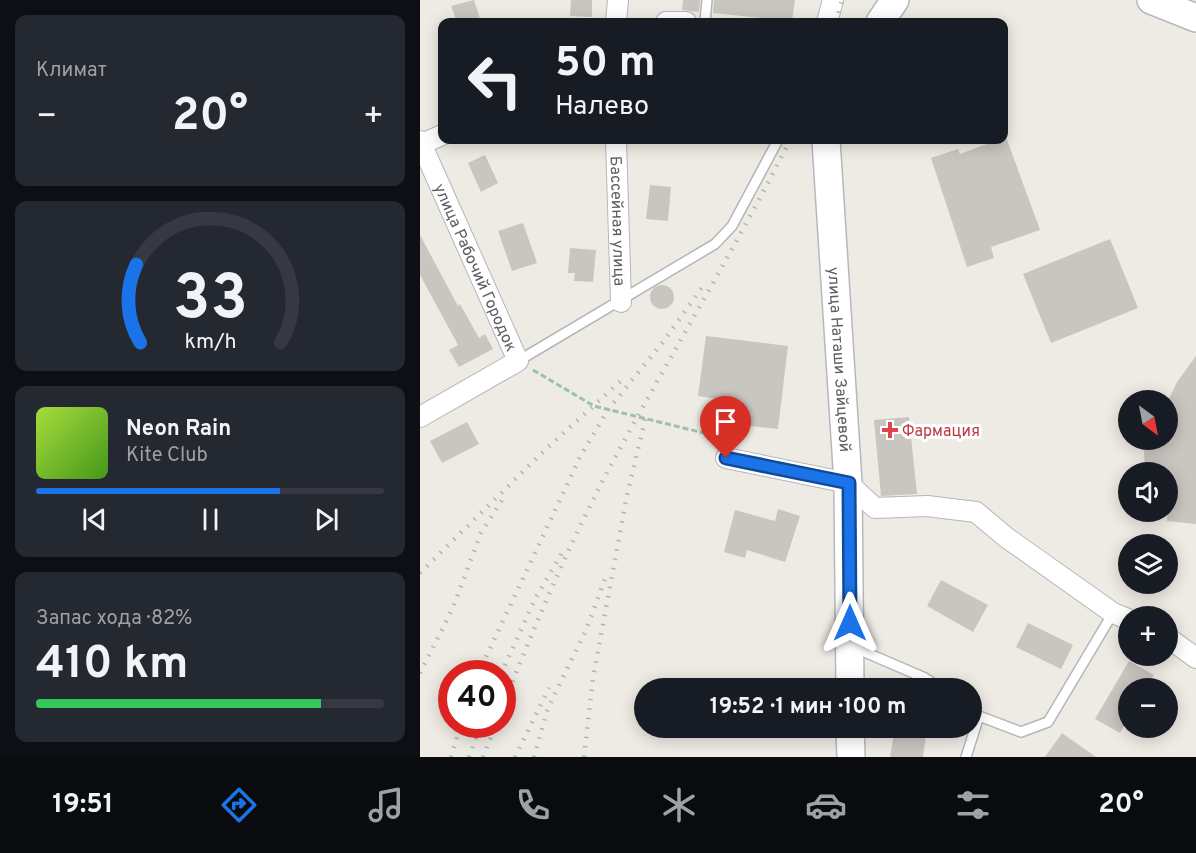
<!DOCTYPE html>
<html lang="ru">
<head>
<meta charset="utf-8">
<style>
  :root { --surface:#171b24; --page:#242831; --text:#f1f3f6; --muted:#9ea1a6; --line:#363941; --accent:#1a73e8 }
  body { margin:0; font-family:Overpass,sans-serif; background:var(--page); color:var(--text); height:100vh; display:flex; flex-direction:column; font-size:22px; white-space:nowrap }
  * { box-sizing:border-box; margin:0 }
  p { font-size:20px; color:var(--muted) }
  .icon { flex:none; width:33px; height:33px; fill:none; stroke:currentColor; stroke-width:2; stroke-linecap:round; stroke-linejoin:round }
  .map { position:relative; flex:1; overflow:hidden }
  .side { display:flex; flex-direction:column; gap:15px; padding:15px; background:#0d0f14; width:420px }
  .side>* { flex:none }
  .hud { position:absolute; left:18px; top:18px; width:570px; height:126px; border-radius:12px; box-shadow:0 3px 15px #0003; background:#171b24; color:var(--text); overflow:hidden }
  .needle { width:39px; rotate:148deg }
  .tools { position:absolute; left:698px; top:390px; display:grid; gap:12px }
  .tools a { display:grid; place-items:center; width:60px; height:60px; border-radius:50%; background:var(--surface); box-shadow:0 3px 15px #0003; font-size:30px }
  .speed { position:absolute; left:18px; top:660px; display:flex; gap:12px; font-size:30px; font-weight:700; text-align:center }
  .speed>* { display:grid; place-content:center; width:78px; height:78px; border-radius:50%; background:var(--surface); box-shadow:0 3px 15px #0003; line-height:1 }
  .speed .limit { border:9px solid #d22; background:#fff; color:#111 }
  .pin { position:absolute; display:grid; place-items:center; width:51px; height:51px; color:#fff; margin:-62px -26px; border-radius:50% 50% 50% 0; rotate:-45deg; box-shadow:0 0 6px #0007 }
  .pin .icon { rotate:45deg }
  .me { position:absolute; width:66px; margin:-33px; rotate:0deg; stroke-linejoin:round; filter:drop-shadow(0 0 4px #0008) }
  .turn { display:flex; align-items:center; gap:21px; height:126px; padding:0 18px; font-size:27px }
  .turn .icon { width:78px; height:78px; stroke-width:2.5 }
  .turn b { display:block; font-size:42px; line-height:51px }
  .big { font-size:45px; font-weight:700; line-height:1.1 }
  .side .widget { flex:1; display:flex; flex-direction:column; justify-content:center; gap:9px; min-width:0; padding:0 21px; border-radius:12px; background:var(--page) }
  .side .dial { align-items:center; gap:0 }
  .dial svg { height:156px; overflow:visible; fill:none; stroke:var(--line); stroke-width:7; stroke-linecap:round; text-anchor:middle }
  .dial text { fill:var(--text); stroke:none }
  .song { display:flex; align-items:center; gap:18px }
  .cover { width:72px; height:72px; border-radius:9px; background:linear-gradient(135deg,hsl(80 70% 55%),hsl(100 70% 35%)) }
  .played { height:6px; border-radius:3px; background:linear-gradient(90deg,var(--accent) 70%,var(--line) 70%) }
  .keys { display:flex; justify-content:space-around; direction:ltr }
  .heat { display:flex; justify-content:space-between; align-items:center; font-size:33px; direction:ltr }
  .charge { height:9px; border-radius:4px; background:linear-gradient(90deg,#34c759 82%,var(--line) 0) }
  .trip { position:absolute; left:214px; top:678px; width:348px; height:60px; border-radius:30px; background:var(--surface); box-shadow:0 3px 15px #0003; font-weight:700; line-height:60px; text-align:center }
  .tabs { display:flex; height:96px; justify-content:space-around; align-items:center; background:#090b0e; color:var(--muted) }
  .tabs .icon { width:42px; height:42px }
  .tabs .active { color:var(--accent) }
  .tabs b { font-size:27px; color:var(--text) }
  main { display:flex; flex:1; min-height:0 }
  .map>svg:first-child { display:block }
  .building { fill:#c9c6c1 }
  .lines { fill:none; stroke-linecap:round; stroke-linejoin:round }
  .lane-casing { stroke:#b4b6ba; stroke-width:12 }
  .street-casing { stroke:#b4b6ba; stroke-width:22 }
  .secondary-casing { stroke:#b5b8bd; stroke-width:30 }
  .path { stroke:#99c3a4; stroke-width:3; stroke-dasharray:6 3; stroke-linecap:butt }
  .lane { stroke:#fff; stroke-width:9 }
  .street { stroke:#fff; stroke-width:20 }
  .secondary { stroke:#fff; stroke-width:27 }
  .rail { stroke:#b2b3b4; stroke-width:4.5; stroke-dasharray:1.5 8; stroke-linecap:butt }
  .route-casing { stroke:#114b97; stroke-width:15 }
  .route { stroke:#1a73e8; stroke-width:10 }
  .health-dot { fill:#e0444e; stroke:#fff; stroke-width:2 }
  .labels { text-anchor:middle; stroke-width:6; stroke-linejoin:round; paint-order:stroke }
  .street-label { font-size:16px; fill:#5c5f64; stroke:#fff }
  .health-label { font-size:16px; fill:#be3a42; stroke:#fff; text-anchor:start }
</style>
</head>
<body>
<main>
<section class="side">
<div class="widget"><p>Климат</p>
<div class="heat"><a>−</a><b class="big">20°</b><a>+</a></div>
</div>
<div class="widget dial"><svg viewBox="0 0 100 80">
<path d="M14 69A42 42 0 1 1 86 69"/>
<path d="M14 69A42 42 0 0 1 12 29" stroke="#1a73e8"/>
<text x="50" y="56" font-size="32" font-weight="700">33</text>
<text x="50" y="72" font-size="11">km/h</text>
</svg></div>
<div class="widget">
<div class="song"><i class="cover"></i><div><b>Neon Rain</b><p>Kite Club</p></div></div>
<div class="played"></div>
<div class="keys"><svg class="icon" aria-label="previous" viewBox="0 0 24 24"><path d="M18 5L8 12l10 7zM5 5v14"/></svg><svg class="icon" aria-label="pause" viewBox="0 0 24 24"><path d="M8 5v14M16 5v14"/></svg><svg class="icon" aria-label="next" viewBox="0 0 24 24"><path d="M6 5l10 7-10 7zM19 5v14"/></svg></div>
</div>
<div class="widget"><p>Запас хода · 82%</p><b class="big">410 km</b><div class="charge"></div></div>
</section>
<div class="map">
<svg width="776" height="757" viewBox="0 0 776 757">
  <rect width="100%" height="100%" fill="#eeebe4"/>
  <path class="building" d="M 54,0 L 61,22 L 37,22 L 31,6 Z
    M 151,0 L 172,0 L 172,17 L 150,16 Z
    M 263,0 L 280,0 L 279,12 L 262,10 Z
    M 294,0 L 375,0 L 372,21 L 293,13 Z
    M 586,137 L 620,230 L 571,247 L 574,258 L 547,267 L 511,158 L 538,149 L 540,154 Z
    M 65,155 L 78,183 L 61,192 L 48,163 Z
    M 230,185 L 251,187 L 248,221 L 226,219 Z
    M 103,223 L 117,263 L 92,271 L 78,231 Z
    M 0,235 L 38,306 L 40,304 L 59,338 L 65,334 L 73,349 L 39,367 L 29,350 L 38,345 L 0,275 Z
    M 690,239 L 718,308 L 631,343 L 603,274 Z
    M 150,248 L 176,250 L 173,282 L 154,281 L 155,273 L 148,273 Z
    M230 297a12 12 0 1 1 24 0a12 12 0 1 1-24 0Z
    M 286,336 L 368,346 L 358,429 L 310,424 L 313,401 L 278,396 Z
    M 776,356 L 776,524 L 747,521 L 747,472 L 725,472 L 724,451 L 730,440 L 747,440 L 747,403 L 757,382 Z
    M 489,417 L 497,494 L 461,496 L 454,420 Z
    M 47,422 L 59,444 L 22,463 L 10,441 Z
    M 358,509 L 380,516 L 365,562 L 327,550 L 325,558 L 304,552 L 315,510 L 355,521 Z
    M 521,580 L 568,605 L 553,632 L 507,606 Z
    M 608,623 L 653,645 L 641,669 L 596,647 Z
    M 709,661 L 734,675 L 726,688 L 708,688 L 708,719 L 700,733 L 675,719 Z
    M 475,728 L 507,728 L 503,757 L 470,757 Z
    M 642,733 L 676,757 L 625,757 Z"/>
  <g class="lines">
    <defs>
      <path id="lane" d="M 285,22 L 287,0
        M 98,361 L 295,244 L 312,226 L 358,140
        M 433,647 L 505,678 L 520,688
        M 546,757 L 559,716 L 601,732 L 628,722 L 693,613"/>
      <g id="street">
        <path d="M 196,22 L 198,0"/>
        <path d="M 246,22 L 266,22"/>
        <path d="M 407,22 L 413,0"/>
        <path id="s1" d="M 196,140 L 201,302"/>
        <path id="s2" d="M 0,141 L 98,361 L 0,417"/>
        <path d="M 2,144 L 22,135"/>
        <path d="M 306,458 L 428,483 L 455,508 L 507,506 L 556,512 L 587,538 L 693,613 L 708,619"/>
        <path d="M 747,637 L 776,658"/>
      </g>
      <g id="secondary">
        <path d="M 731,0 L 776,18"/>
        <path d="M 460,22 L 475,0"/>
        <path id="s3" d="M 406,140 L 428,483 L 430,688"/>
        <path d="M 430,728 L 431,757"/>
      </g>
    </defs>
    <use href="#lane" class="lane-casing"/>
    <use href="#street" class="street-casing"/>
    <use href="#secondary" class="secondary-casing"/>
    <path class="path" d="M 113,370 L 174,406 L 292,435 L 298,444"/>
    <use href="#lane" class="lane"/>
    <use href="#street" class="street"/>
    <use href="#secondary" class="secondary"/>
    <path class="rail" d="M 416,22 L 422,0
      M 0,573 L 126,449 L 205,377
      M 0,673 L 32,610 L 61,533 L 84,497
      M 58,674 L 161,455 L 188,410 L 243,342 L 283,286
      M 81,674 L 115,599 L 142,553
      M 82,708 C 114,627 149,544 190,467 C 249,357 314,251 370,140
      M 31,757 L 41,724
      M 49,757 L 61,724
      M 63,757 L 76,724
      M 95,757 L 129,688
      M 114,757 L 128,708 L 166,630 L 185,579
      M 164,757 L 173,678 L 207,495 L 227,412"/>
  </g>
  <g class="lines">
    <defs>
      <path id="route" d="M 306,458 L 429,483 L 430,623"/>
    </defs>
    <use href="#route" class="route-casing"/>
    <use href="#route" class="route"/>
  </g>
  <path class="health-dot" d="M467 421h6v6h6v6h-6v6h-6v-6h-6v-6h6z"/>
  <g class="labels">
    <g class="street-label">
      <text dy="6" stroke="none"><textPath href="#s1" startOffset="81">Бассейная улица</textPath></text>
      <text dy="6" stroke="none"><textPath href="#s2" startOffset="138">улица Рабочий Городок</textPath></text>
      <text dy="6" stroke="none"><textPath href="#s3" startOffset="220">улица Наташи Зайцевой</textPath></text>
    </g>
    <g class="health-label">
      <text x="482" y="436">Фармация</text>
    </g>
  </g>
</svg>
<div class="tools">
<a><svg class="needle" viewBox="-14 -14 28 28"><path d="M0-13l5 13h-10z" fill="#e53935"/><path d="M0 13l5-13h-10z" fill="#9ea1a6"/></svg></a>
<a><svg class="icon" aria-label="sound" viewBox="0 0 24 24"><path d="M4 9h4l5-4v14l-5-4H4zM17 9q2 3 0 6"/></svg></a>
<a><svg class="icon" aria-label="layers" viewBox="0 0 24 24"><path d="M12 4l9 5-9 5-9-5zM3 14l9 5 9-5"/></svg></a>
<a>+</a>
<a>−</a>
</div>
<div class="speed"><div class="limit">40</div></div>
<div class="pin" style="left:306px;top:458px;background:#d93025"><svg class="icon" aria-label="arrive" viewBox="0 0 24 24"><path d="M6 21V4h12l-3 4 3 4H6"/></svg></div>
<svg class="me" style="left:430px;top:623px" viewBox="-20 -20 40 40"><path d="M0-17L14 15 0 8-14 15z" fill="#1a73e8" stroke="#fff" stroke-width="4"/></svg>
<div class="trip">19:52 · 1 мин · 100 m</div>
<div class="hud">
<div class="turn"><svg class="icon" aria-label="left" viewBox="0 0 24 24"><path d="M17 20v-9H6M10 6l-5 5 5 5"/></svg><div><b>50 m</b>Налево</div></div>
</div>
</div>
</main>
<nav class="tabs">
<b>19:51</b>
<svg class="icon active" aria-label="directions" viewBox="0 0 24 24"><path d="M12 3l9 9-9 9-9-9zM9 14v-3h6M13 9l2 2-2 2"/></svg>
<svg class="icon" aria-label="music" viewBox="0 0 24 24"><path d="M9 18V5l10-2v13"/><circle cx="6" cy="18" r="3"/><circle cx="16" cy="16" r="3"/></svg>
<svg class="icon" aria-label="phone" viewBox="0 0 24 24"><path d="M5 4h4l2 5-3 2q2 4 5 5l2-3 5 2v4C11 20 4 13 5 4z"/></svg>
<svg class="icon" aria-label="climate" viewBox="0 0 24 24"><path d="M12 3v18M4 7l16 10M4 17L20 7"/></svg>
<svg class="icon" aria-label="car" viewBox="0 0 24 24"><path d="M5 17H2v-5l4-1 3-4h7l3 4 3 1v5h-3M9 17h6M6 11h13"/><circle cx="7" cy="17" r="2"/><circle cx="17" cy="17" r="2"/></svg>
<svg class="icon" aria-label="filters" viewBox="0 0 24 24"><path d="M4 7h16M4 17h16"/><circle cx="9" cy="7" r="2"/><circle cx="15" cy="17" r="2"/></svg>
<b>20°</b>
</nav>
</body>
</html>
